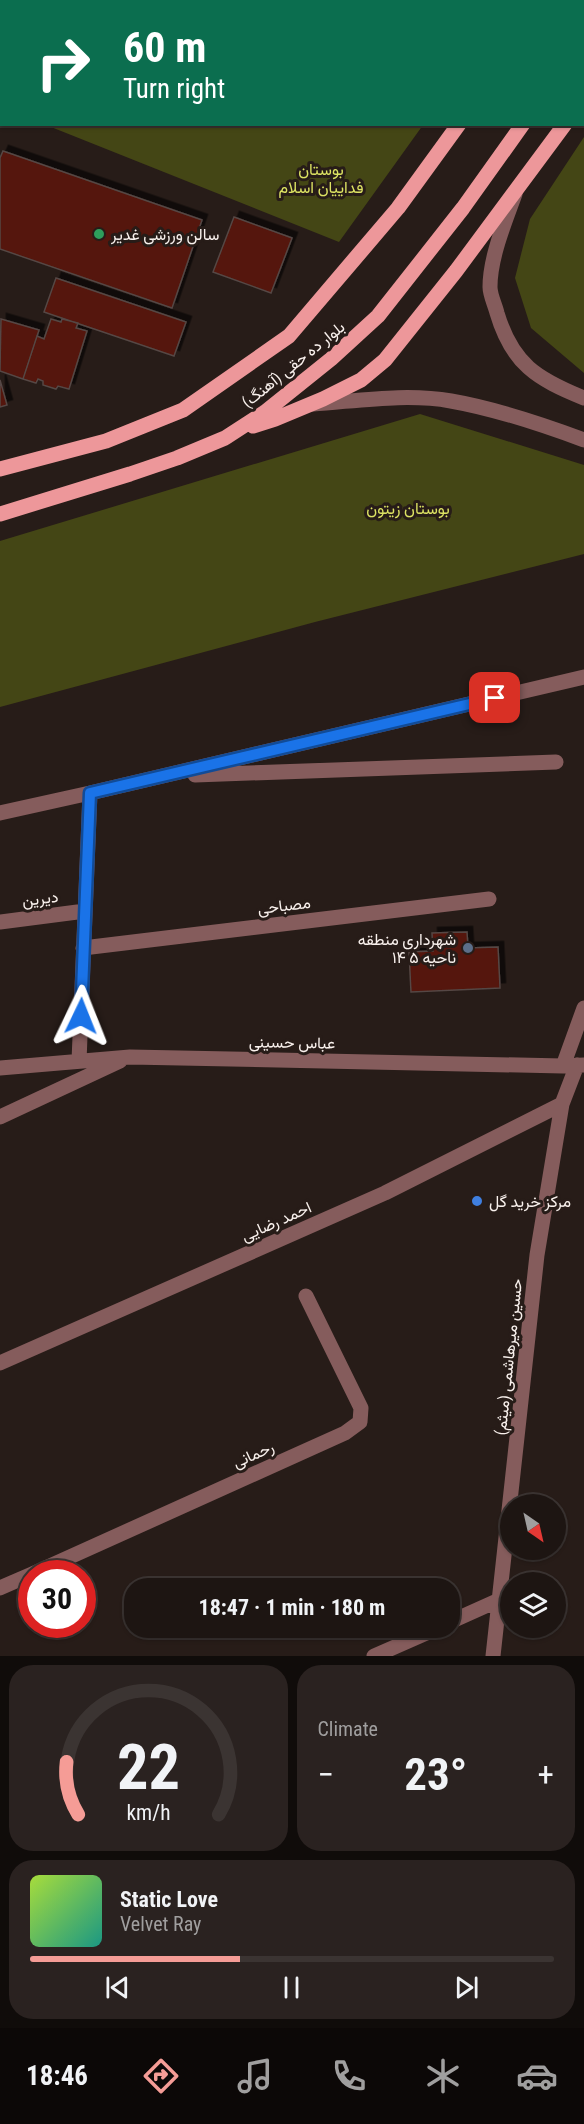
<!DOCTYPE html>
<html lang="en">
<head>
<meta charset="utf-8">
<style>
  :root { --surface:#1d1512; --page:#2a2220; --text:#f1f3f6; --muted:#a09f9f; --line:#3b3432; --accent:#f59c96 }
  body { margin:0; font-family:"Roboto Condensed",Vazirmatn,sans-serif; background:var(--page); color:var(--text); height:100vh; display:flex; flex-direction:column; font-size:22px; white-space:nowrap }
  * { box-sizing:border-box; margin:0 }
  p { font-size:20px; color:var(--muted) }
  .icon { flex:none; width:33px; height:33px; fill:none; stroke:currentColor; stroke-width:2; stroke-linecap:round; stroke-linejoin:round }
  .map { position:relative; height:1656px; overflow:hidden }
  .sheet { display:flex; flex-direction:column; gap:9px; padding:9px; background:#100c0a; flex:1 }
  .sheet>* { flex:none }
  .banner { position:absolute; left:0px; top:0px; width:585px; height:126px; box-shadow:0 2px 4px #0004,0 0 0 2px var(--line); background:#0b6e4f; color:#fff; overflow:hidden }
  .needle { width:39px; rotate:146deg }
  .buttons { position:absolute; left:500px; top:1494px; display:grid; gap:12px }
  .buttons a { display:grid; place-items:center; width:66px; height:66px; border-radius:50%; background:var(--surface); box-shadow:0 2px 4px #0004,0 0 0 2px var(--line); font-size:30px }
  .speed { position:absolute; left:18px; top:1560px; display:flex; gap:12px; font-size:30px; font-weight:700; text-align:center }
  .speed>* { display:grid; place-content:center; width:78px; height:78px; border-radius:50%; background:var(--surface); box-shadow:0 2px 4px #0004,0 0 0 2px var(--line); line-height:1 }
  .speed .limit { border:9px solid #d22; background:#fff; color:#111 }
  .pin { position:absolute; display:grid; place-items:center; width:51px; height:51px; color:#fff; margin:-26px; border-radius:12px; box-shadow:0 3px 9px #0006 }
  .me { position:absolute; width:66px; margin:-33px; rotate:2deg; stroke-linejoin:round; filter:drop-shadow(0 0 4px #0008) }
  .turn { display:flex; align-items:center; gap:21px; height:126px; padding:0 24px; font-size:27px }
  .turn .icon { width:78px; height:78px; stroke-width:2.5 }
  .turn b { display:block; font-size:42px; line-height:51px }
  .big { font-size:45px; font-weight:700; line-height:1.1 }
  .sheet .tile { flex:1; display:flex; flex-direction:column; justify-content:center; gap:9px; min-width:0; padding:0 21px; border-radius:24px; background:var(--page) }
  .sheet .dial { align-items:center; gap:0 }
  .dial svg { height:156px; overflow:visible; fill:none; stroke:var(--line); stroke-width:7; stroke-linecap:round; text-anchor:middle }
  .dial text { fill:var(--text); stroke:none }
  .song { display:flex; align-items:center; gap:18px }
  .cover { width:72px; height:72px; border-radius:9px; background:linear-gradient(135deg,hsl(80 70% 55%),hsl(170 70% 35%)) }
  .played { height:6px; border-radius:3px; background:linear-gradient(90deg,var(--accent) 40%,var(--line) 40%) }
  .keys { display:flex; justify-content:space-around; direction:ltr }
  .heat { display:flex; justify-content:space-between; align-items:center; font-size:33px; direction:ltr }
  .sheet .tiles { flex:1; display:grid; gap:9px; grid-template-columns:1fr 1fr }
  .tile:last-child { grid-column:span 2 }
  .trip { position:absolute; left:124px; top:1578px; width:336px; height:60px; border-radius:24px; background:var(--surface); box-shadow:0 2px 4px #0004,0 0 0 2px var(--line); font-weight:700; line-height:60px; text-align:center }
  .dock { display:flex; height:96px; justify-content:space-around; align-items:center; background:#0c0807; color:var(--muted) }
  .dock .icon { width:42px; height:42px }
  .dock .active { color:var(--accent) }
  .dock b { font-size:27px; color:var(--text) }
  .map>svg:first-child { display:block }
  .green { fill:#444615 }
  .building { fill:#541409; stroke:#554744; stroke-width:1.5; filter:url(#shadow) }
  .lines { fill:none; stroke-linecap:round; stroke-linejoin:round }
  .minor { stroke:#855c5c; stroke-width:15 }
  .major { stroke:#ed979a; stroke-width:15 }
  .route-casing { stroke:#114b97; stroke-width:15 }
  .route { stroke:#1a73e8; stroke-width:10 }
  .leisure-dot { fill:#2e9e5b; stroke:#271c18; stroke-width:2 }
  .service-dot { fill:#5c6f8a; stroke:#271c18; stroke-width:2 }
  .shop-dot { fill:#3f7fe0; stroke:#271c18; stroke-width:2 }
  .labels { text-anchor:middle; stroke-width:6; stroke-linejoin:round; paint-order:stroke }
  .park-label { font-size:16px; fill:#dde363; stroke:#271c18 }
  .poi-label { font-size:16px; fill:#f9f1ed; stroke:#271c18; text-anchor:start }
  .street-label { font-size:16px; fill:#f9f1ed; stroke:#271c18 }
</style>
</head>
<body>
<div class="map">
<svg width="584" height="1656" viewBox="0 0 584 1656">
  <defs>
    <filter id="shadow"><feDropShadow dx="5.5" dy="-5.5" stdDeviation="0" flood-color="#0009"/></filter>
  </defs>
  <rect width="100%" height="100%" fill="#271c18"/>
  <path class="green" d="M 0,0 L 512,0 L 2,2 L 1,107 Z
    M 46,125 L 423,124 L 423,125 L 339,242 Z
    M 584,137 L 584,373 L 531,328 L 515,278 L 530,219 Z
    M 420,414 L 584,465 L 584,554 L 315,622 L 0,707 L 0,541 Z"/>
  <path class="building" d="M 3,151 L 202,220 L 172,308 L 0,249 L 0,158 Z
    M 234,217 L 292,238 L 271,293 L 213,272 Z
    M 56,278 L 186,322 L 174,356 L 44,312 Z
    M 1,319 L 39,330 L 23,379 L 0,371 Z
    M 51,319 L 61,322 L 62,319 L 78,323 L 76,328 L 87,331 L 69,389 L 58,386 L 56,389 L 43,385 L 43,381 L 38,379 L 36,383 L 23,379 L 37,336 L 44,339 Z
    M 0,380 L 7,405 L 0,407 Z
    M 467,932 L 468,948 L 498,947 L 500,988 L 411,992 L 409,952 L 433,951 L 432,933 Z"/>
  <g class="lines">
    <path class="minor" d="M 515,194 C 505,222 490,257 490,287 C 490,295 495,305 497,313 C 512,364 537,379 584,398
      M 313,404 C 358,401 406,393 451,401 C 497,409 541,424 584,440
      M 195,775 L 556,762
      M 0,813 L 90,793
      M 0,922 L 85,911
      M 83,948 L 489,899
      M 79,1061 L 90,793 L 584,677
      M 563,1066 L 584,1008
      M 0,1068 L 130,1057 L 563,1066 L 584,1065
      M 0,1117 L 120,1061
      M 0,1363 L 385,1193 L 562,1104
      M 32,1574 L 345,1433 L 360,1422 L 361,1408 L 306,1296
      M 0,1588 L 32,1574
      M 450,1622 L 499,1600
      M 374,1656 L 438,1628
      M 493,1656 L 537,1255 L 562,1104 L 577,1065"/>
    <path class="major" d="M 542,2 L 543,0
      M 253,426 L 275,419 L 323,399 L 361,380 L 385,360 L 456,271 L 565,124
      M 0,469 L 106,441 L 183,410 L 289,336 L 398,208 L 459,124
      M 0,514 L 130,474 L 177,458 L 225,438 L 265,412 L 331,359 L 378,316 L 463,208 L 523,124"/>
  </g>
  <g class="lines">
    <defs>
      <path id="route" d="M 81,1016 L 90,793 L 495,698"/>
    </defs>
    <use href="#route" class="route-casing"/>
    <use href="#route" class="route"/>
  </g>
  <circle class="leisure-dot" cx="99" cy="234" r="6"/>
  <circle class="service-dot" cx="468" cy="948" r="6"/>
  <circle class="shop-dot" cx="477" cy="1201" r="6"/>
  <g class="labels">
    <g class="park-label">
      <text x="321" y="175">بوستان<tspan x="321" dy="18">فداییان اسلام</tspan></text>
      <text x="408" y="514">بوستان زیتون</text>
    </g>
    <g class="poi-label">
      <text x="111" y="240">سالن ورزشی غدیر</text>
      <text x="456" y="945" text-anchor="end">شهرداری منطقه<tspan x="456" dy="18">۱۴ ناحیه ۵</tspan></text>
      <text x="489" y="1207">مرکز خرید گل</text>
    </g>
    <g class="street-label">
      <text transform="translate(293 364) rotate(-39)" y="6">بلوار ده حقی (آهنگ)</text>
      <text transform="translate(40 898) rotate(-7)" y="6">دیرین</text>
      <text transform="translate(284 905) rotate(-7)" y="6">مصباحی</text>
      <text transform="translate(292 1042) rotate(1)" y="6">عباس حسینی</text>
      <text transform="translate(276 1221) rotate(-24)" y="6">احمد رضایی</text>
      <text transform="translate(508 1357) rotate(-84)" y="6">حسین میرهاشمی (میثم)</text>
      <text transform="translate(253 1454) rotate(-24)" y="6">رحمانی</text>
    </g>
  </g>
</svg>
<div class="buttons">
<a><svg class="needle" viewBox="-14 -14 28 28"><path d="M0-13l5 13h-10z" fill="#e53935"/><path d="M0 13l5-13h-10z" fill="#a09f9f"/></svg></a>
<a><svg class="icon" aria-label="layers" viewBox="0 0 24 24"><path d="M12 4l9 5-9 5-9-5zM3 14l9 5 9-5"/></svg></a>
</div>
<div class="speed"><div class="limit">30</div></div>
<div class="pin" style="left:495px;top:698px;background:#d93025"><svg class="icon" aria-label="arrive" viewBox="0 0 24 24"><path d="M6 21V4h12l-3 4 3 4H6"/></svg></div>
<svg class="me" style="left:81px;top:1016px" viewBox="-20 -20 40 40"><path d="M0-17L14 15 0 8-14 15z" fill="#1a73e8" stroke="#fff" stroke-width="4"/></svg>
<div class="trip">18:47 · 1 min · 180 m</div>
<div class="banner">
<div class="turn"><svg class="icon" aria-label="right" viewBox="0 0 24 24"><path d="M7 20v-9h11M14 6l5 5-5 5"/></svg><div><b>60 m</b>Turn right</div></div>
</div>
</div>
<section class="sheet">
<div class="tiles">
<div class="tile dial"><svg viewBox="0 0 100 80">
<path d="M14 69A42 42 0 1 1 86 69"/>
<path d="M14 69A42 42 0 0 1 8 42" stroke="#f59c96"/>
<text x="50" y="56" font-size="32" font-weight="700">22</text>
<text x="50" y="72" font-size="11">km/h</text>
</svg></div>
<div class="tile"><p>Climate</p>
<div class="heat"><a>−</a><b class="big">23°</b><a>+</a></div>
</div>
<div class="tile">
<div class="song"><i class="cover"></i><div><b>Static Love</b><p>Velvet Ray</p></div></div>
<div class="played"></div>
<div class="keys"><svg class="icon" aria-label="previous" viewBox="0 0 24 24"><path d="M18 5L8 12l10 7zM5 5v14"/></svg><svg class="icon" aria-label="pause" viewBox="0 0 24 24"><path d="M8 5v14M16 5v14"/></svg><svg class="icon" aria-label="next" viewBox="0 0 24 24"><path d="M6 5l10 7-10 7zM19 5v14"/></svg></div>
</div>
</div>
</section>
<nav class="dock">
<b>18:46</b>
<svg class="icon active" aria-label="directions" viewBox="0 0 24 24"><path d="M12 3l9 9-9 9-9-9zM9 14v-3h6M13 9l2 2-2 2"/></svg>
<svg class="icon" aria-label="music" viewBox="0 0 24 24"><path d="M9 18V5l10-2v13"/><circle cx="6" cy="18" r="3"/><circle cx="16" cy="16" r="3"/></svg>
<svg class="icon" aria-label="phone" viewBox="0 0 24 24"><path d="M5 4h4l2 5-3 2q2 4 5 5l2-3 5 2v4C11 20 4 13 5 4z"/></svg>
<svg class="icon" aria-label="climate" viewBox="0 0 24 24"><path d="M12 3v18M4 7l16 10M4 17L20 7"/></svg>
<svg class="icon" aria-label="car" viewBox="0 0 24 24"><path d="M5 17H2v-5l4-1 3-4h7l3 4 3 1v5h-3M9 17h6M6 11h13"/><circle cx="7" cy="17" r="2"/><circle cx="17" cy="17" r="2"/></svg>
</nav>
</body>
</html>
